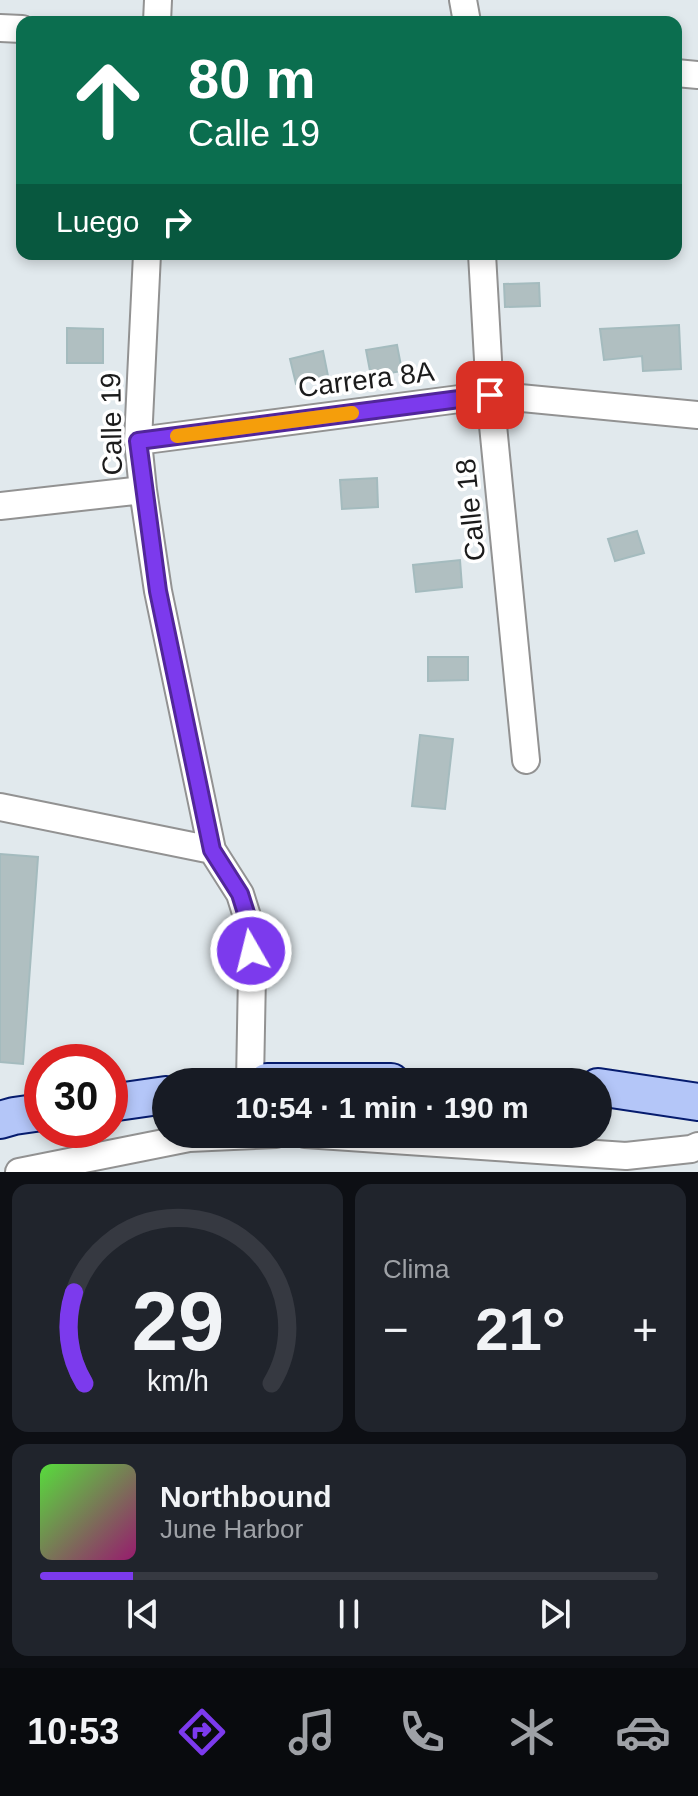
<!DOCTYPE html>
<html lang="es">
<head>
<meta charset="utf-8">
<style>
  :root { --surface:#171b24; --page:#20242c; --text:#f1f3f6; --muted:#9ea1a6; --line:#363941; --accent:#7c3aed }
  body { margin:0; font-family:Helvetica,sans-serif; background:var(--page); color:var(--text); height:100vh; display:flex; flex-direction:column; font-size:30px; white-space:nowrap }
  * { box-sizing:border-box; margin:0 }
  p { font-size:26px; color:var(--muted) }
  .icon { flex:none; width:44px; height:44px; fill:none; stroke:currentColor; stroke-width:2; stroke-linecap:round; stroke-linejoin:round }
  .map { position:relative; height:1172px; overflow:hidden }
  .drawer { display:flex; flex-direction:column; gap:12px; padding:12px; background:#0d0f14; flex:1 }
  .drawer>* { flex:none }
  .top-card { position:absolute; left:16px; top:16px; width:666px; height:244px; border-radius:16px; box-shadow:0 4px 12px #0003; background:#0b6e4f; color:#fff; overflow:hidden }
  .speed { position:absolute; left:24px; top:1044px; display:flex; gap:16px; font-size:40px; font-weight:700; text-align:center }
  .speed>* { display:grid; place-content:center; width:104px; height:104px; border-radius:50%; background:var(--surface); box-shadow:0 4px 12px #0003; line-height:1 }
  .speed .limit { border:12px solid #d22; background:#fff; color:#111 }
  .pin { position:absolute; display:grid; place-items:center; width:68px; height:68px; color:#fff; margin:-34px; border-radius:16px; box-shadow:0 4px 12px #0006 }
  .me { position:absolute; width:88px; margin:-44px; rotate:352deg; stroke-linejoin:round; filter:drop-shadow(0 0 6px #0008) }
  .turn { display:flex; align-items:center; gap:28px; height:168px; padding:0 40px; font-size:36px }
  .turn .icon { width:104px; height:104px; stroke-width:2.5 }
  .turn b { display:block; font-size:56px; line-height:68px }
  .then { display:flex; align-items:center; height:76px; padding:0 40px; background:#0003; gap:16px; font-size:30px }
  .big { font-size:60px; font-weight:700; line-height:1.1 }
  .drawer .tile { flex:1; display:flex; flex-direction:column; justify-content:center; gap:12px; min-width:0; padding:0 28px; border-radius:16px; background:var(--page) }
  .drawer .dial { align-items:center; gap:0 }
  .dial svg { height:208px; overflow:visible; fill:none; stroke:var(--line); stroke-width:7; stroke-linecap:round; text-anchor:middle }
  .dial text { fill:var(--text); stroke:none }
  .song { display:flex; align-items:center; gap:24px }
  .cover { width:96px; height:96px; border-radius:12px; background:linear-gradient(135deg,hsl(110 70% 55%),hsl(320 70% 35%)) }
  .played { height:8px; border-radius:4px; background:linear-gradient(90deg,var(--accent) 15%,var(--line) 15%) }
  .keys { display:flex; justify-content:space-around; direction:ltr }
  .heat { display:flex; justify-content:space-between; align-items:center; font-size:44px; direction:ltr }
  .drawer .tiles { flex:1; display:grid; gap:12px; grid-template-columns:1fr 1fr }
  .tile:last-child { grid-column:span 2 }
  .trip { position:absolute; left:152px; top:1068px; width:460px; height:80px; border-radius:40px; background:var(--surface); box-shadow:0 4px 12px #0003; font-weight:700; line-height:80px; text-align:center }
  .dock { display:flex; height:128px; justify-content:space-around; align-items:center; background:#090b0e; color:var(--muted) }
  .dock .icon { width:56px; height:56px }
  .dock .current { color:var(--accent) }
  .dock b { font-size:36px; color:var(--text) }
  .map>svg:first-child { display:block }
  .building { fill:#b0bfc1; stroke:#a4bbbe; stroke-width:2 }
  .lines { fill:none; stroke-linecap:round; stroke-linejoin:round }
  .street-casing { stroke:#929292; stroke-width:30 }
  .secondary-casing { stroke:#061c6e; stroke-width:40 }
  .street { stroke:#fff; stroke-width:26 }
  .secondary { stroke:#b4c6f8; stroke-width:36 }
  .route-casing { stroke:#51269a; stroke-width:20 }
  .route { stroke:#7c3aed; stroke-width:14 }
  .slow { stroke:#f59e0b; stroke-width:14 }
  .labels { text-anchor:middle; stroke-width:7; stroke-linejoin:round; paint-order:stroke }
  .street-label { font-size:28px; fill:#1b1b1b; stroke:#fff }
</style>
</head>
<body>
<div class="map">
<svg width="698" height="1172" viewBox="0 0 698 1172">
  <rect width="100%" height="100%" fill="#e1e9ed"/>
  <path class="building" d="M 539,283 L 540,306 L 505,307 L 504,284 Z
    M 679,325 L 681,369 L 643,371 L 642,356 L 604,360 L 600,329 Z
    M 67,328 L 103,329 L 103,363 L 67,363 Z
    M 397,345 L 402,371 L 371,376 L 366,350 Z
    M 323,351 L 328,376 L 296,384 L 290,359 Z
    M 377,478 L 378,507 L 342,509 L 340,480 Z
    M 637,531 L 644,553 L 615,561 L 608,539 Z
    M 460,560 L 462,587 L 416,592 L 413,565 Z
    M 428,657 L 468,657 L 468,680 L 428,681 Z
    M 420,735 L 453,739 L 445,809 L 412,806 Z
    M 0,854 L 38,857 L 23,1064 L 0,1062 Z"/>
  <g class="lines">
    <defs>
      <path id="street" d="M 463,0 L 467,22
        M 157,22 L 158,0
        M 0,28 L 22,29
        M 676,73 L 698,75
        M 147,254 L 138,441 L 143,490 L 158,591 L 212,850 L 240,894 L 251,929 L 252,974 L 250,1082
        M 482,254 L 490,395 L 526,760
        M 138,441 L 490,395 L 698,415
        M 0,506 L 143,490
        M 0,807 L 212,850
        M 305,1134 L 626,1156 L 691,1149 L 698,1146
        M 19,1172 L 189,1138 L 276,1134"/>
      <path id="secondary" d="M 267,1082 L 391,1082
        M 598,1087 L 698,1102
        M 110,1103 L 166,1095
        M 0,1120 L 14,1116 L 42,1112"/>
    </defs>
    <use href="#street" class="street-casing"/>
    <use href="#secondary" class="secondary-casing"/>
    <use href="#street" class="street"/>
    <use href="#secondary" class="secondary"/>
  </g>
  <g class="lines">
    <defs>
      <path id="route" d="M 251,951 L 251,929 L 240,894 L 212,850 L 158,591 L 138,441 L 490,395"/>
    </defs>
    <use href="#route" class="route-casing"/>
    <use href="#route" class="route"/>
    <path class="slow" d="M 177,436 L 352,413"/>
  </g>
  <g class="labels">
    <g class="street-label">
      <text transform="translate(366 379) rotate(-7)" y="10">Carrera 8A</text>
      <text transform="translate(111 424) rotate(-91)" y="10">Calle 19</text>
      <text transform="translate(470 510) rotate(-96)" y="10">Calle 18</text>
    </g>
  </g>
</svg>
<div class="speed"><div class="limit">30</div></div>
<div class="pin" style="left:490px;top:395px;background:#d93025"><svg class="icon" aria-label="arrive" viewBox="0 0 24 24"><path d="M6 21V4h12l-3 4 3 4H6"/></svg></div>
<svg class="me" style="left:251px;top:951px" viewBox="-20 -20 40 40"><circle r="17" fill="#7c3aed" stroke="#fff" stroke-width="3"/><path d="M0-11L8 9 0 5-8 9z" fill="#fff"/></svg>
<div class="trip">10:54 · 1 min · 190 m</div>
<div class="top-card">
<div class="turn"><svg class="icon" aria-label="ahead" viewBox="0 0 24 24"><path d="M12 20V5M6 11l6-6 6 6"/></svg><div><b>80 m</b>Calle 19</div></div>
<div class="then">Luego<svg class="icon" aria-label="right" viewBox="0 0 24 24"><path d="M7 20v-9h11M14 6l5 5-5 5"/></svg></div>
</div>
</div>
<section class="drawer">
<div class="tiles">
<div class="tile dial"><svg viewBox="0 0 100 80">
<path d="M14 69A42 42 0 1 1 86 69"/>
<path d="M14 69A42 42 0 0 1 10 34" stroke="#7c3aed"/>
<text x="50" y="56" font-size="32" font-weight="700">29</text>
<text x="50" y="72" font-size="11">km/h</text>
</svg></div>
<div class="tile"><p>Clima</p>
<div class="heat"><a>−</a><b class="big">21°</b><a>+</a></div>
</div>
<div class="tile">
<div class="song"><i class="cover"></i><div><b>Northbound</b><p>June Harbor</p></div></div>
<div class="played"></div>
<div class="keys"><svg class="icon" aria-label="previous" viewBox="0 0 24 24"><path d="M18 5L8 12l10 7zM5 5v14"/></svg><svg class="icon" aria-label="pause" viewBox="0 0 24 24"><path d="M8 5v14M16 5v14"/></svg><svg class="icon" aria-label="next" viewBox="0 0 24 24"><path d="M6 5l10 7-10 7zM19 5v14"/></svg></div>
</div>
</div>
</section>
<nav class="dock">
<b>10:53</b>
<svg class="icon current" aria-label="directions" viewBox="0 0 24 24"><path d="M12 3l9 9-9 9-9-9zM9 14v-3h6M13 9l2 2-2 2"/></svg>
<svg class="icon" aria-label="music" viewBox="0 0 24 24"><path d="M9 18V5l10-2v13"/><circle cx="6" cy="18" r="3"/><circle cx="16" cy="16" r="3"/></svg>
<svg class="icon" aria-label="phone" viewBox="0 0 24 24"><path d="M5 4h4l2 5-3 2q2 4 5 5l2-3 5 2v4C11 20 4 13 5 4z"/></svg>
<svg class="icon" aria-label="climate" viewBox="0 0 24 24"><path d="M12 3v18M4 7l16 10M4 17L20 7"/></svg>
<svg class="icon" aria-label="car" viewBox="0 0 24 24"><path d="M5 17H2v-5l4-1 3-4h7l3 4 3 1v5h-3M9 17h6M6 11h13"/><circle cx="7" cy="17" r="2"/><circle cx="17" cy="17" r="2"/></svg>
</nav>
</body>
</html>
